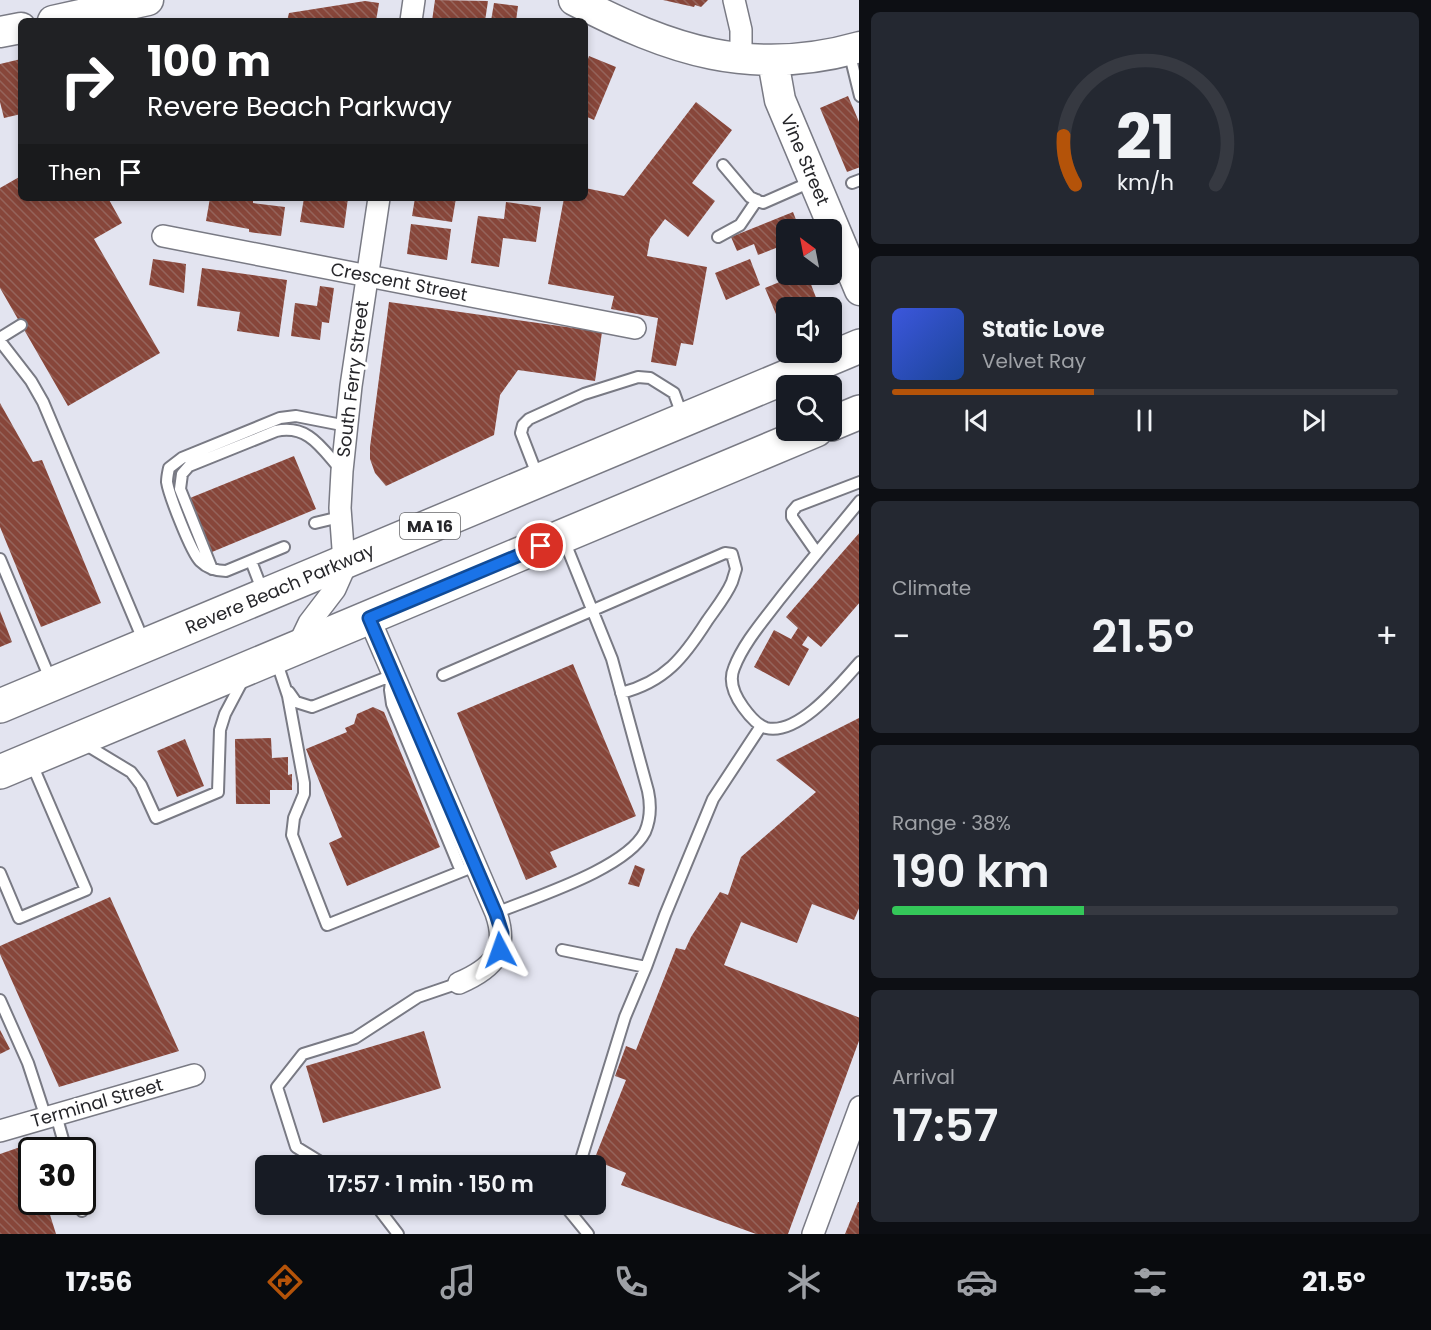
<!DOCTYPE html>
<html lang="en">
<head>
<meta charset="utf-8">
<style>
  :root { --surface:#171b24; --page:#242831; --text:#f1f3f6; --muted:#9ea1a6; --line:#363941; --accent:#b45309 }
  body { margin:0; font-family:Poppins,sans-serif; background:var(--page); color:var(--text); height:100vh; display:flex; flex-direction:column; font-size:22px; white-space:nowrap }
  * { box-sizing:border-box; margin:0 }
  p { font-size:20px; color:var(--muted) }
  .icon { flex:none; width:33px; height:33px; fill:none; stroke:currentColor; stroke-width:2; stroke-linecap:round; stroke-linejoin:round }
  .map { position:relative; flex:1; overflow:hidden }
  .panel { display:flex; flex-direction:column; gap:12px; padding:12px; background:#0d0f14; width:572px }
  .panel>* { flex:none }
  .top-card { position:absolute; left:18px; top:18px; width:570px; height:183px; border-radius:9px; box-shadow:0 3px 9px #0003; background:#202124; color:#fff; overflow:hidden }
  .needle { width:39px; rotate:328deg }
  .tools { position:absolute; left:776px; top:219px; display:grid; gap:12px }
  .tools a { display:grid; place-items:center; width:66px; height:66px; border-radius:9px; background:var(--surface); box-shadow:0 3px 9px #0003; font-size:30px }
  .speed { position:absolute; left:18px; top:1137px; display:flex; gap:12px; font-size:30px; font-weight:700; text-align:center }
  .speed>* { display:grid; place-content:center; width:78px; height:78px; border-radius:50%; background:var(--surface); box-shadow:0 3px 9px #0003; line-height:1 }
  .speed .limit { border:3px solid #111; border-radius:9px; background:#fff; color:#111 }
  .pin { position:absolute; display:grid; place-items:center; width:51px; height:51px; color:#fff; margin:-26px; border:3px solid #fff; border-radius:50%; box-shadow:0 2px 6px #0007 }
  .me { position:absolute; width:66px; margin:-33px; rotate:356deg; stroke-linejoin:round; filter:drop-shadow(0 0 4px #0008) }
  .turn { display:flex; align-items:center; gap:21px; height:126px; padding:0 30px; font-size:27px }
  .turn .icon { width:78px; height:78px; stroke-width:2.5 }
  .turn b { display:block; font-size:42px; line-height:51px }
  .then { display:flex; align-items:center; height:57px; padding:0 30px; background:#0003; gap:12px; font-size:22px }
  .big { font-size:45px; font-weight:600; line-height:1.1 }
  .panel .tile { flex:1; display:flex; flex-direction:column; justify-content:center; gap:9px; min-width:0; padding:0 21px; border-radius:9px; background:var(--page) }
  .panel .dial { align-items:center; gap:0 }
  .dial svg { height:156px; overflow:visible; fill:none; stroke:var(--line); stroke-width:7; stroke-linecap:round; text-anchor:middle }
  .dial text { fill:var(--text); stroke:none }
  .song { display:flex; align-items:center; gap:18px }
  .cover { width:72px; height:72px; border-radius:9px; background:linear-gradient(135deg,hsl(230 70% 55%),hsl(220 70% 35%)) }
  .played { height:6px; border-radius:3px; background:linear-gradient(90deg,var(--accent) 40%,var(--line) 40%) }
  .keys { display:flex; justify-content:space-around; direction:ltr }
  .heat { display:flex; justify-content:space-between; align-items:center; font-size:33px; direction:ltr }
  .charge { height:9px; border-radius:4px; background:linear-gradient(90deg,#34c759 38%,var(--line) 0) }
  .trip { position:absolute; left:255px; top:1155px; width:351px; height:60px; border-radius:9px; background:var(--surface); box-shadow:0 3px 9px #0003; font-weight:600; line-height:60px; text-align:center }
  .menu { display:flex; height:96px; justify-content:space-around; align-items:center; background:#090b0e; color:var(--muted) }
  .menu .icon { width:42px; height:42px }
  .menu .on { color:var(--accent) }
  .menu b { font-size:27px; color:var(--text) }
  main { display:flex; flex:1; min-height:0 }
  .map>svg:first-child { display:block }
  .building { fill:url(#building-back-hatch) }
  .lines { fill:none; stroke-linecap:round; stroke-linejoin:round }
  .lane-casing { stroke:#797a84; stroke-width:14 }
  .street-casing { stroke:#797a84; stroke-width:24 }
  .secondary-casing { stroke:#797a84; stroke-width:33 }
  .highway-casing { stroke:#797a84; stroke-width:36 }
  .lane { stroke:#fff; stroke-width:10 }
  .street { stroke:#fff; stroke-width:21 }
  .secondary { stroke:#fff; stroke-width:30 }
  .highway { stroke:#fff; stroke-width:33 }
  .route-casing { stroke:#114b97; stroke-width:15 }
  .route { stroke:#1a73e8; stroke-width:10 }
  .labels { text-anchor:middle; stroke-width:6; stroke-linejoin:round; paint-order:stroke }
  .shield { fill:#fff; stroke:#67676a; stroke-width:1.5 }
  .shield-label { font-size:16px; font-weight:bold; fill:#26262a }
  .street-label { font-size:18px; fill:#26262a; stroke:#fff }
</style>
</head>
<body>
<main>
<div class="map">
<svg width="860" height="1234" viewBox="0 0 860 1234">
  <defs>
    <pattern id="building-back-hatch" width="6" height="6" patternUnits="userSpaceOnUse" patternTransform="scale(1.5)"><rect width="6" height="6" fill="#87463a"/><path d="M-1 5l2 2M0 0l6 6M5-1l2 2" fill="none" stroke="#95645b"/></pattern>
  </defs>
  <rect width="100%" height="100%" fill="#e3e4f0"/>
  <path class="building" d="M 435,0 L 488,1 L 485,21 L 432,21 Z
    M 663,0 L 708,0 L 701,7 L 695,5 L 694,7 Z
    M 365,1 L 379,3 L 376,21 L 287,21 L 289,13 Z
    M 494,3 L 518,6 L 516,21 L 491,21 Z
    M 589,56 L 616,67 L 594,120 L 585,116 L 585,67 Z
    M 21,59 L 21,114 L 4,118 L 0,102 L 0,64 Z
    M 848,96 L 860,124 L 860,167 L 847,172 L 820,108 Z
    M 696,102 L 732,130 L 692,183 L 715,201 L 688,237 L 665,219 L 650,239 L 647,256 L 707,267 L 693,345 L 681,343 L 676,366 L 651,362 L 658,318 L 611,309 L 614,296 L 548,284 L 564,198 L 585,198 L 585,188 L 624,196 Z
    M 21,176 L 21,198 L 108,198 L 122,223 L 94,239 L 160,353 L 68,406 L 0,288 L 0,188 Z
    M 210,198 L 253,198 L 253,203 L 285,207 L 281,236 L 249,232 L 249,229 L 206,221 Z
    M 304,198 L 348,198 L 344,228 L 300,222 Z
    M 415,198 L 456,198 L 452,222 L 412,216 Z
    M 506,202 L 541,207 L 536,242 L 503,238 L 499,267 L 471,263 L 478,216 L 504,219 Z
    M 793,212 L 800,230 L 786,230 L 786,244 L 758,255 L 754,244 L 737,251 L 731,237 Z
    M 411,224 L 451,229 L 447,260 L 407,254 Z
    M 153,259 L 186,264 L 184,293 L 149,285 Z
    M 750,259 L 760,285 L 726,300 L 715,273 Z
    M 202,268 L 287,280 L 279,337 L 237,331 L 240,312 L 197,306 Z
    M 799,274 L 807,274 L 820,308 L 786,308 L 786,324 L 781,326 L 765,288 Z
    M 320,286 L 334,288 L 329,323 L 322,322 L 320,340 L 291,336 L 295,303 L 317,306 Z
    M 389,302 L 602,332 L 595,381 L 518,370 L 500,395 L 494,435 L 386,486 L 375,473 L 370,459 L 370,447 Z
    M 0,403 L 33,462 L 42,460 L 101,603 L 41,627 L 0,527 Z
    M 294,456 L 316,509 L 212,552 L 190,498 Z
    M 860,532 L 860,602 L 821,647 L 808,636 L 802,645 L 809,649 L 789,686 L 754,667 L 774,630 L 791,639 L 798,628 L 786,617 Z
    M 0,611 L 12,642 L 0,647 Z
    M 573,664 L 636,816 L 550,852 L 557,867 L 526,880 L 457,713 Z
    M 373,707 L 384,712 L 440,847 L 347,886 L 329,843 L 342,837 L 306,749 L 347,732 L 345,728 L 354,724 L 357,714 Z
    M 859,718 L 860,906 L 854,920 L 812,904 L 797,943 L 741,922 L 724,965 L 860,1018 L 860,1038 L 788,1234 L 756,1234 L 621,1185 L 626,1173 L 594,1160 L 626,1080 L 615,1076 L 626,1046 L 636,1050 L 676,948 L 685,950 L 691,937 L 720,892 L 728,895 L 741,857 L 816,792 L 776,760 Z
    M 271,738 L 272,758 L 288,757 L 288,775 L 292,774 L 292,790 L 270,790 L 270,804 L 236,804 L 235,739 Z
    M 185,739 L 204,786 L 177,797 L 157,751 Z
    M 635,865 L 645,869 L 639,887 L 628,884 Z
    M 110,897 L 179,1051 L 59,1087 L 0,954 L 0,946 Z
    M 0,1030 L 10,1049 L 0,1054 Z
    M 424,1031 L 441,1088 L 323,1123 L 306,1066 Z
    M 29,1144 L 32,1152 L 32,1202 L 46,1202 L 56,1234 L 0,1234 L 0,1154 Z
    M 858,1202 L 860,1202 L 860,1234 L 845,1234 Z"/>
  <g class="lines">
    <defs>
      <path id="lane" d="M 849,51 L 860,96
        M 723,165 L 750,197 L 763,203 L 813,181
        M 852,183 L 860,180
        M 718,237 L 740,225 L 757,200
        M 0,338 L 21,325
        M 0,341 L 31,381 L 43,402 L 144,642
        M 538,477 L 521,433 L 523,425 L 529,419 L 584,394 L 638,377 L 650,378 L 674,393 L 682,415
        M 860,501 C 833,534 805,567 779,600 C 763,621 743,644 734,668 C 728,682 735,696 743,707 C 748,714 757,725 766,728 C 799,736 841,683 860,662
        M 315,523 L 340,517
        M 284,547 L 226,571 C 216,571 207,568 200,561 C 191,552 169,495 167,482 C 167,477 168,473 169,468 L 182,458 L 280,418 L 296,416 L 347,426
        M 817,553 L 792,517 L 792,512 L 797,506 L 860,482
        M 0,559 L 51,681
        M 251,561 L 263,592
        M 212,569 L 180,489 L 182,474 L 189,466 L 276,431 C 309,424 322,449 342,471
        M 276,660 L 288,696 L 304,783 L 304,794 L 294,818 L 292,835 L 327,925 L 475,866
        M 443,675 L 725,553 L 732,554 L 736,569 L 732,582 C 726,596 716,608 707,621 C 684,657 665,682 621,693
        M 391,681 L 390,690 L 392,704 L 461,871
        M 289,692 L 296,702 L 312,707 L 393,675
        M 83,743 L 131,772 L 141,785 L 156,818 L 218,792 L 220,730 L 225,714 L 244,678
        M 0,873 L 19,918 L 86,890 L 31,762
        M 496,913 C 534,897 626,869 645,832 C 651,818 651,805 648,791 L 612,659 L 564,540
        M 562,950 L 646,967 L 625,1017 L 579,1166
        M 646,967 L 665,915 L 713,799 L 761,726
        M 0,1000 L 28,1063 L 46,1118
        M 56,1115 L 66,1150
        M 327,1166 L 296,1147 L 277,1087 L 303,1054 L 355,1038 L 418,997 L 459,983
        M 80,1202 L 82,1211
        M 375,1204 L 398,1234
        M 567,1204 L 566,1207 L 588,1234"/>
      <path id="street" d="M 734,0 L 741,30 L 741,60
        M 411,21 L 414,0
        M 163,236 L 635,328
        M 369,618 L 496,913 C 509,951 494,968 459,983
        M 297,648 L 309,623 L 335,589 L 343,571 L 344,562 L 340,508 L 342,471 L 351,386 L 379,198
        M 0,1131 L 194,1075
        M 813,1234 L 860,1107"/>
      <path id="secondary" d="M 574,0 C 670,50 751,78 860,47
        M 53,21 L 148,0
        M 0,32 L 21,28
        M 773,61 L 780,100 L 860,290"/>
      <path id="highway" d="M 831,424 L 860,412
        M 0,706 L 860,346
        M 0,772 L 816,430"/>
    </defs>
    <use href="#lane" class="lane-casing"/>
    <use href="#street" class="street-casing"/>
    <use href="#secondary" class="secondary-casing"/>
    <use href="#highway" class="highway-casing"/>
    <use href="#lane" class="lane"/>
    <use href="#street" class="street"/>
    <use href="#secondary" class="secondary"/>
    <use href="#highway" class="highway"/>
  </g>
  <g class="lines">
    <defs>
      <path id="route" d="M 500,950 L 502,933 L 496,914 L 369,618 L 541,546"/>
    </defs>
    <use href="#route" class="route-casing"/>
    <use href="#route" class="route"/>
  </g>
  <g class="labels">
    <rect class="shield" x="400" y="513" width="60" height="26" rx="4.5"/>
    <g class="shield-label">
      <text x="430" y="532">MA 16</text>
    </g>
    <g class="street-label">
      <text transform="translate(805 160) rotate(67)" y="6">Vine Street</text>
      <text transform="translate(399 282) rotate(11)" y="6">Crescent Street</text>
      <text transform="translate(353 379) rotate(-83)" y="6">South Ferry Street</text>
      <text transform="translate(280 589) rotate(-23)" y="6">Revere Beach Parkway</text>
      <text transform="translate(97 1103) rotate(-16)" y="6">Terminal Street</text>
    </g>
  </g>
</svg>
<div class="tools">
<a><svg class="needle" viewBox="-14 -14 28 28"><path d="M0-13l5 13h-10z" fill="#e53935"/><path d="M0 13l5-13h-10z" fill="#9ea1a6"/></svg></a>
<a><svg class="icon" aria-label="sound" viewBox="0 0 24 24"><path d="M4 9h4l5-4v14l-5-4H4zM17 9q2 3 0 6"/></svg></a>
<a><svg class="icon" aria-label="search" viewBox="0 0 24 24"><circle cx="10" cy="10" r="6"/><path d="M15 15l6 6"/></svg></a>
</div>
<div class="speed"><div class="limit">30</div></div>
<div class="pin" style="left:541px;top:546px;background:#d93025"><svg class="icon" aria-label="arrive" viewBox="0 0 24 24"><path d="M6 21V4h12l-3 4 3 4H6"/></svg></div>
<svg class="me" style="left:500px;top:950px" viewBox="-20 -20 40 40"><path d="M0-17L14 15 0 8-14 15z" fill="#1a73e8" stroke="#fff" stroke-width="4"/></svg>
<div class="trip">17:57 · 1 min · 150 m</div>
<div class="top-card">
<div class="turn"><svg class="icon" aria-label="right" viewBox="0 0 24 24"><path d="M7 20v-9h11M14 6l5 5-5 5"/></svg><div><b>100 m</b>Revere Beach Parkway</div></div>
<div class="then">Then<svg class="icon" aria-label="arrive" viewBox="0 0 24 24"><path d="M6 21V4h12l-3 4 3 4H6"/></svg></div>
</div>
</div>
<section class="panel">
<div class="tile dial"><svg viewBox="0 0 100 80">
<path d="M14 69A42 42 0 1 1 86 69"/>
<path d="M14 69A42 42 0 0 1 8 44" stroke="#b45309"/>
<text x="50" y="56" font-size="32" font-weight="700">21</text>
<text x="50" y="72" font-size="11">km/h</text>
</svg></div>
<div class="tile">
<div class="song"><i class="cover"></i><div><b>Static Love</b><p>Velvet Ray</p></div></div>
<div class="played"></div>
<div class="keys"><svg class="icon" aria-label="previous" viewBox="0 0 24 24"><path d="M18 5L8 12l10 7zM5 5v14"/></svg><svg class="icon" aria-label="pause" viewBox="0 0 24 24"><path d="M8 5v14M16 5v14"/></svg><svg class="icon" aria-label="next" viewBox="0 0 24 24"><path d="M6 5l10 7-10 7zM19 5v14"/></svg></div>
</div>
<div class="tile"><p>Climate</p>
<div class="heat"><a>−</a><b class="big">21.5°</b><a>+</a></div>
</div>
<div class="tile"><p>Range · 38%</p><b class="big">190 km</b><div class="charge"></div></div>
<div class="tile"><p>Arrival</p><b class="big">17:57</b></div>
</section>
</main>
<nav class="menu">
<b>17:56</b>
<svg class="icon on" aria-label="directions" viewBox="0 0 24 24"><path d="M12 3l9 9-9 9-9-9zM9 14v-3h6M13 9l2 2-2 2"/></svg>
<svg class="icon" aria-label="music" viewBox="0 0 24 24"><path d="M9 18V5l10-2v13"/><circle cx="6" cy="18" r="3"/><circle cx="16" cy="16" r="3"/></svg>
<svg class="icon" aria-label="phone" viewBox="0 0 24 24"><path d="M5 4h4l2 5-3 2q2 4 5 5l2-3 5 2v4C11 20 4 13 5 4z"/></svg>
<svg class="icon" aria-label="climate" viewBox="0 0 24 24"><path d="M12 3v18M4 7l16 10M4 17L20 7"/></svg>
<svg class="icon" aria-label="car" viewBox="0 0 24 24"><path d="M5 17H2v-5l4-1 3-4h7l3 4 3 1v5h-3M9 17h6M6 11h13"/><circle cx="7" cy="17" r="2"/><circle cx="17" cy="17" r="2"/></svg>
<svg class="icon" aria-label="filters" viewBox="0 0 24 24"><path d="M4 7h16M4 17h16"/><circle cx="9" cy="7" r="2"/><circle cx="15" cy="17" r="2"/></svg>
<b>21.5°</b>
</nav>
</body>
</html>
